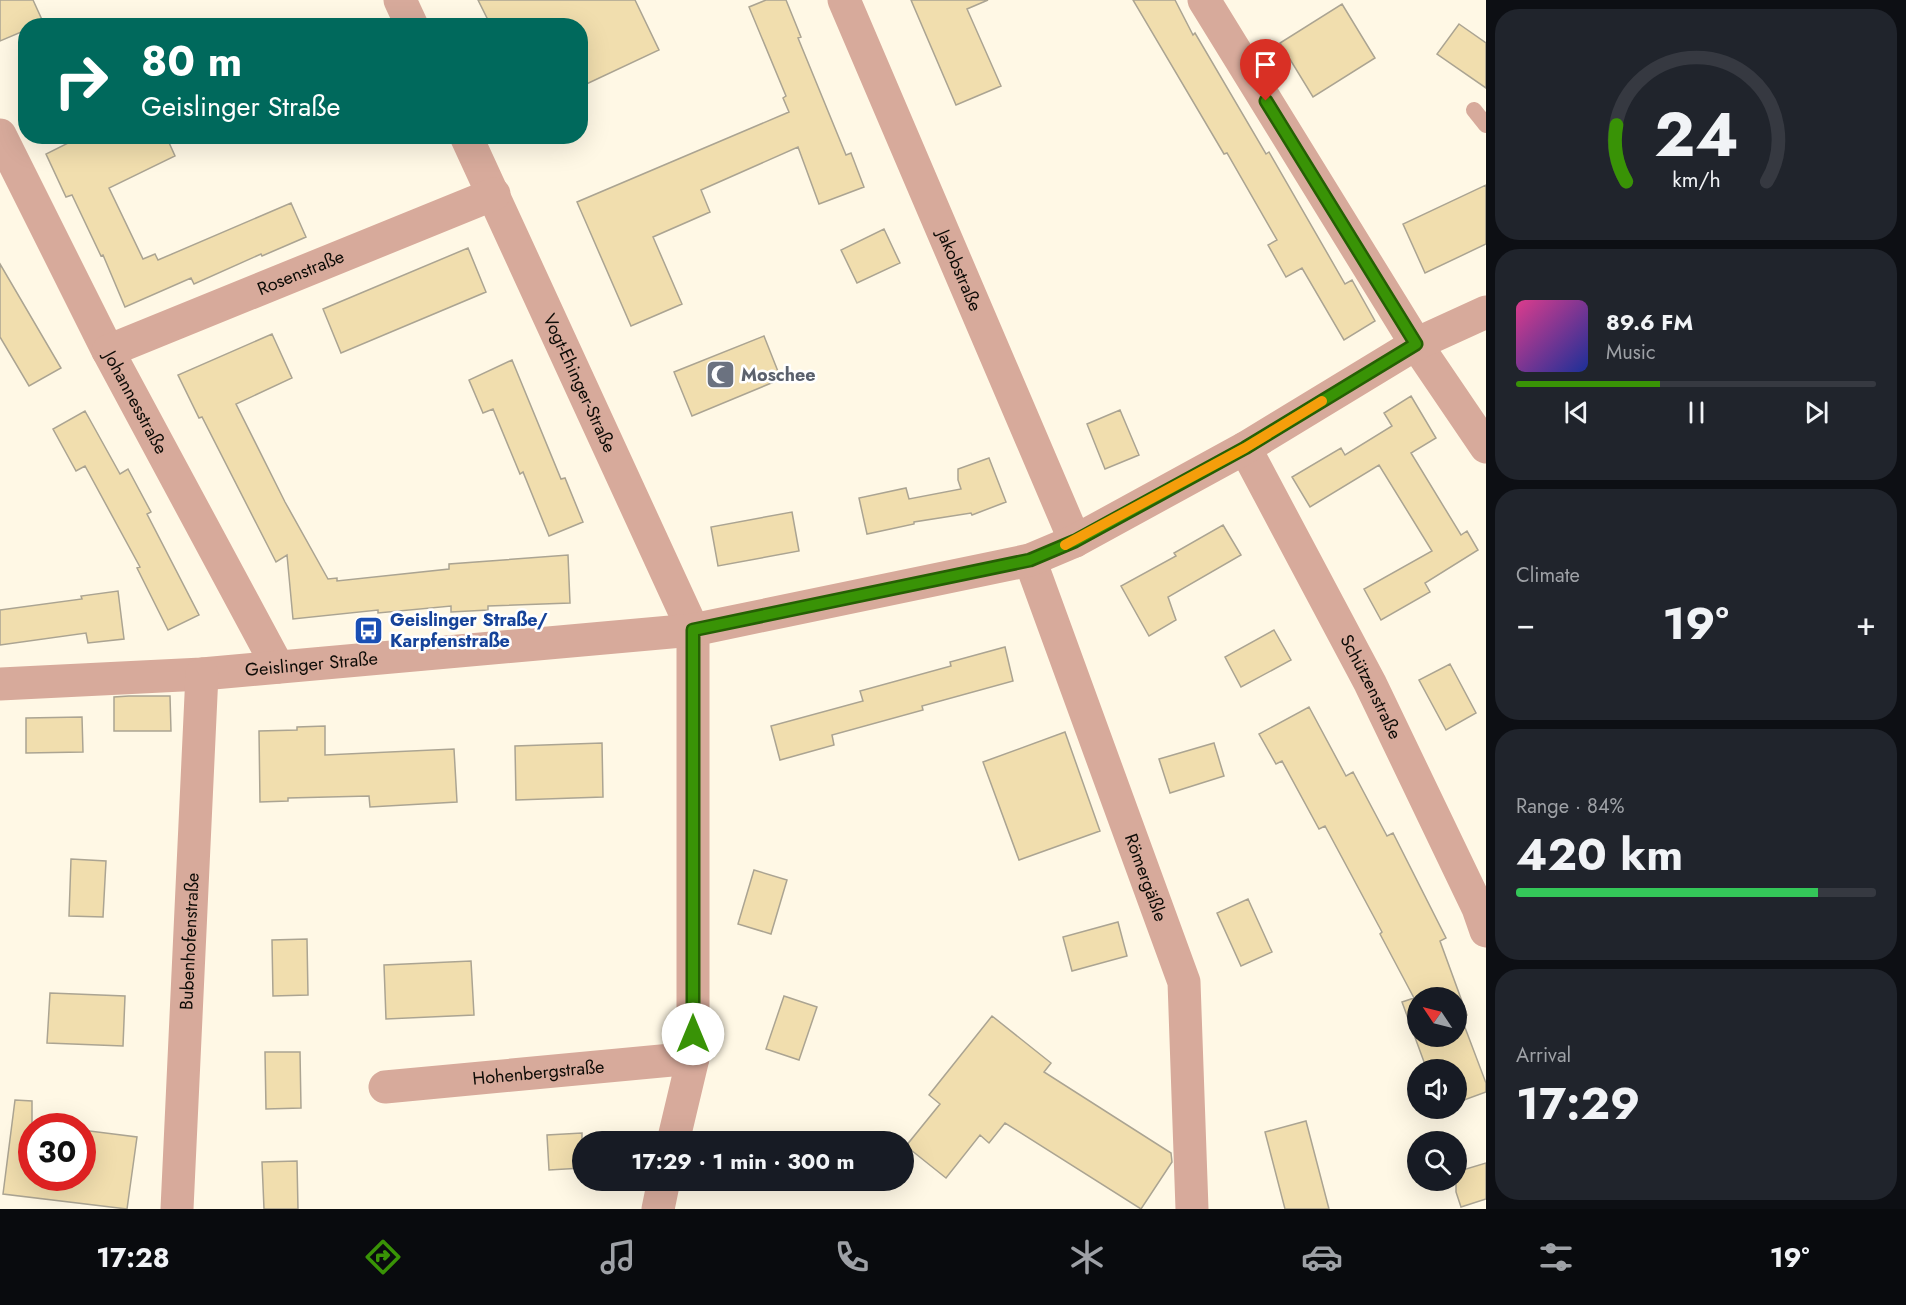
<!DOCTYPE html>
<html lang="en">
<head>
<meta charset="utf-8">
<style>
  :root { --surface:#171b24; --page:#20242c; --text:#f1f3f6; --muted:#9ea1a6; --line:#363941; --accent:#399306 }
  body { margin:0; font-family:Jost,sans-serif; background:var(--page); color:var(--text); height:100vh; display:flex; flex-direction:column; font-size:22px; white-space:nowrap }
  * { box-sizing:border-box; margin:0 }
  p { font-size:20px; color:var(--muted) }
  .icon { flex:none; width:33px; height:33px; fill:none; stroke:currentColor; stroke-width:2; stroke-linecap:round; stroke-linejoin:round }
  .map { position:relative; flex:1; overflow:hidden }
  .details { display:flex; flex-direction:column; gap:9px; padding:9px; background:#0d0f14; width:420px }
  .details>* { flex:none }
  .top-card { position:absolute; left:18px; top:18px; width:570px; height:126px; border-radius:24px; box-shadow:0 6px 24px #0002; background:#00695c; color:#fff; overflow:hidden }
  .needle { width:39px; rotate:305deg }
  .buttons { position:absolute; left:1407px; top:987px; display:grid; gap:12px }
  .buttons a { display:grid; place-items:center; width:60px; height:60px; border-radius:50%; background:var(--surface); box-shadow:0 6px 24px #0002; font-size:30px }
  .speed { position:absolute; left:18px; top:1113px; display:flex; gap:12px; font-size:30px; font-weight:700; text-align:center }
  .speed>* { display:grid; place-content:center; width:78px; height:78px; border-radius:50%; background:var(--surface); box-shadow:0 6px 24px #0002; line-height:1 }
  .speed .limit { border:9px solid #d22; background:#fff; color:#111 }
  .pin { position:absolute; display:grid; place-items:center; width:51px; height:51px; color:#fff; margin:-62px -26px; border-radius:50% 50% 50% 0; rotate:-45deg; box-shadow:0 0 6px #0007 }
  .pin .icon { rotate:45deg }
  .me { position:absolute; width:66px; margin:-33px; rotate:0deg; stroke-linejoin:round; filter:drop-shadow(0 0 4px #0008) }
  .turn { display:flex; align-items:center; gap:21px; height:126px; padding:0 24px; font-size:27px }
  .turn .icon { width:78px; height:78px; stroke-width:2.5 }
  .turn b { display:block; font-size:42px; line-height:51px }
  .big { font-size:45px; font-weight:700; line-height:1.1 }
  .details .card { flex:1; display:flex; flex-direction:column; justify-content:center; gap:9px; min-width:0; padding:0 21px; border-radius:24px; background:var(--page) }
  .details .dial { align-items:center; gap:0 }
  .dial svg { height:156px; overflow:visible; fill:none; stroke:var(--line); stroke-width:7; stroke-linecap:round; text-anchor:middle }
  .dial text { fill:var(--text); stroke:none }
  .song { display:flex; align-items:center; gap:18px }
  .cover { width:72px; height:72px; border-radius:9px; background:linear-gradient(135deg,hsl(330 70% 55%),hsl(230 70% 35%)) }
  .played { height:6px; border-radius:3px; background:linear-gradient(90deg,var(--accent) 40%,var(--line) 40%) }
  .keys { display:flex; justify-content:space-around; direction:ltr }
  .heat { display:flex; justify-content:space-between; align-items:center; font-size:33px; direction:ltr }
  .charge { height:9px; border-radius:4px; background:linear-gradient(90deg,#34c759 84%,var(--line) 0) }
  .trip { position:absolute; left:572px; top:1131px; width:342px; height:60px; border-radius:30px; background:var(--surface); box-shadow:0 6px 24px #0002; font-weight:700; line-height:60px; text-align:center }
  .dock { display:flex; height:96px; justify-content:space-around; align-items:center; background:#090b0e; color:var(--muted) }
  .dock .icon { width:42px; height:42px }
  .dock .on { color:var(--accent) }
  .dock b { font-size:27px; color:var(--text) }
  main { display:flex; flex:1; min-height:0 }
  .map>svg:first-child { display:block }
  .building { fill:#f1deae; stroke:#aba492; stroke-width:1.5; fill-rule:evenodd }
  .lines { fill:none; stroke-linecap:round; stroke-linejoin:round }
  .service { stroke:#d7aa9b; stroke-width:16 }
  .minor { stroke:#d7aa9b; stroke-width:33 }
  .route-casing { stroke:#256004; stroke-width:15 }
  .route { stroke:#399306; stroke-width:10 }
  .slow { stroke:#f59e0b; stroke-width:10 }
  .labels { text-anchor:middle; stroke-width:5; stroke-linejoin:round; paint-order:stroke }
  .street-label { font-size:18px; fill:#0d0b06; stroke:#fff }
  .worship-label { font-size:18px; font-weight:bold; fill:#5b616d; stroke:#fff; text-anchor:start }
  .transit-label { font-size:18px; font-weight:bold; fill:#164399; stroke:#fff; text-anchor:start }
</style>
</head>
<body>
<main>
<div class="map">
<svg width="1486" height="1209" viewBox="0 0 1486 1209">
  <rect width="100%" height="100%" fill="#fff8e5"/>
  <path class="building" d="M 0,0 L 33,0 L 43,22 L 35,26 L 26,26 L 26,30 L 0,41 Z
    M 478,0 L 635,0 L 659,50 L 580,87 L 580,26 L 491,26 Z
    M 766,0 L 786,0 L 801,37 L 798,38 L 846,155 L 851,153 L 864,187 L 819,204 L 798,147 L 701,190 L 710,212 L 653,237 L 682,304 L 631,326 L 577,202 L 789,112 L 783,98 L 786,96 L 749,7 Z
    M 911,0 L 988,0 L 967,9 L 1001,86 L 956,105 Z
    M 1133,0 L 1175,0 L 1193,35 L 1195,33 L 1266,154 L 1269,152 L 1345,284 L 1352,280 L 1375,321 L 1344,340 L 1302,268 L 1286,277 L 1268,245 L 1277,240 L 1227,153 L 1224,154 Z
    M 1342,4 L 1375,58 L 1313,97 L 1280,43 Z
    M 1459,24 L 1486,43 L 1486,88 L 1437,54 Z
    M 82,136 L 166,136 L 175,156 L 109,188 L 143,259 L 155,254 L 158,260 L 291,203 L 306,237 L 262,256 L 261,254 L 194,284 L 191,278 L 125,307 L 103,255 L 101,256 L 72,195 L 66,197 L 46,154 Z
    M 1486,185 L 1486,244 L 1425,273 L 1403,224 Z
    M 884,229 L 900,263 L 857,283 L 841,250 Z
    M 468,248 L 486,292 L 341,353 L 323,309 Z
    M 0,264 L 61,368 L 29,386 L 0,337 Z
    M 272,334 L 292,378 L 236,404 L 285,502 L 328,579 L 337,578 L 337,581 L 449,569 L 449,564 L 568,555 L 570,603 L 488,606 L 488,610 L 451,612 L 451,606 L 378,613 L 378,610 L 293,619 L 287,555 L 276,562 L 202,417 L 199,418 L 178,375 Z
    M 764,336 L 781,379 L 692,416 L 674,372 Z
    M 512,360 L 561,479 L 565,478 L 583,522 L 549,536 L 523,472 L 520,474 L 493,409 L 483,413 L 469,380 Z
    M 1411,396 L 1436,438 L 1411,453 L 1461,535 L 1467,531 L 1478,550 L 1425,583 L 1430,592 L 1381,620 L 1364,589 L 1432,551 L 1379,465 L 1310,507 L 1292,477 L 1341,448 L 1345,455 L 1392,426 L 1384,413 Z
    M 1120,410 L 1139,455 L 1105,469 L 1087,424 Z
    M 85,411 L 120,474 L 128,469 L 151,512 L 147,514 L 199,615 L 168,630 L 137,568 L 140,567 L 85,466 L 76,471 L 53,429 Z
    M 989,458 L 1006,502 L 972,515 L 971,513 L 914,522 L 914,524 L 867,534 L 859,498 L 906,488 L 909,499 L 961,489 L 958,480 L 958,469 Z
    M 792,512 L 799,551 L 718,566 L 711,527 Z
    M 1223,525 L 1241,555 L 1168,597 L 1176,620 L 1149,636 L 1121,586 L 1176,556 L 1174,553 Z
    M 118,591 L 124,639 L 88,643 L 86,633 L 0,645 L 0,610 L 82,599 L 81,596 Z
    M 1274,630 L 1291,660 L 1241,687 L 1225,657 Z
    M 1005,647 L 1013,681 L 922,706 L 923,710 L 832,735 L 834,745 L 780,760 L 771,726 L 863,701 L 860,691 L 951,666 L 950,662 Z
    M 1450,664 L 1476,713 L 1446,730 L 1419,680 Z
    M 129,696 L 170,696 L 171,731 L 114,731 L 114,697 Z
    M 1309,707 L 1346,776 L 1353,772 L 1387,836 L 1393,833 L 1446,938 L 1440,941 L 1467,1015 L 1461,1017 L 1486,1083 L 1486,1092 L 1456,1103 L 1456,1070 L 1427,1070 L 1402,1002 L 1414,998 L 1380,934 L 1382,932 L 1325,826 L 1319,829 L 1282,761 L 1276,764 L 1259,734 ZM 1418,998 L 1456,998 L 1456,1036 L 1418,1036 Z
    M 82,717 L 83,752 L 26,753 L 26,718 Z
    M 325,726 L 325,755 L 454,749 L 457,802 L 370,807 L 369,796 L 288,798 L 288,801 L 260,802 L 259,731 L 297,730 L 297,727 Z
    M 1065,732 L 1100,831 L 1019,860 L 983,762 Z
    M 602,743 L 603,797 L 516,800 L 515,746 Z
    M 1214,743 L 1224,776 L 1170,793 L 1159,759 Z
    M 71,859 L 106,861 L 103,917 L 69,916 Z
    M 754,870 L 787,880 L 771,934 L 738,924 Z
    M 1248,899 L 1272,952 L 1241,966 L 1217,913 Z
    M 1118,922 L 1127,956 L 1072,971 L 1063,937 Z
    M 307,939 L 308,995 L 273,996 L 272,940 Z
    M 471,961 L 474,1015 L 386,1019 L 384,965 Z
    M 50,993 L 125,996 L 123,1046 L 47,1043 Z
    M 784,996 L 817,1007 L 799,1060 L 766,1049 Z
    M 992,1016 L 1051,1063 L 1044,1072 L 1171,1153 L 1172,1162 L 1141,1209 L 1005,1123 L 989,1143 L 980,1135 L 946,1178 L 906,1146 L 940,1104 L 929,1095 Z
    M 265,1052 L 300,1052 L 301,1108 L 266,1109 Z
    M 15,1100 L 32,1101 L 32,1178 L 82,1178 L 82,1130 L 137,1137 L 127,1209 L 3,1194 Z
    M 1306,1121 L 1329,1209 L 1285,1209 L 1265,1132 Z
    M 582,1133 L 582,1168 L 549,1170 L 547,1135 Z
    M 297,1161 L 298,1209 L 264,1209 L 262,1162 Z
    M 1486,1163 L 1486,1199 L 1461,1207 L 1456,1192 L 1456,1172 Z"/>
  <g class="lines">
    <path class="service" d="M 1474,110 L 1486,125"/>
    <g class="minor">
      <path d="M 400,0 L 412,26"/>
      <path id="s1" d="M 844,0 L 1075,541"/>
      <path d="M 1204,0 L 1416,344 L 1486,447"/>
      <path id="s2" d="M 0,135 L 108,351 L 278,667"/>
      <path id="s3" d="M 466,136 L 693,630 L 693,1058 L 673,1142"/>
      <path id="s4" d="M 108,351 L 494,194"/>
      <path id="s5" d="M 1245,448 L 1370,683 L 1478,908 L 1486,931"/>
      <path id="s6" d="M 1030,560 L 1184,982 L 1192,1209"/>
      <path id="s7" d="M 0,684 L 202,674 L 693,630 L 1030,560 L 1075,541 L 1245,448 L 1416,344 L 1486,312"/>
      <path id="s8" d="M 385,1087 L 693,1058"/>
      <path id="s9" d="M 177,1209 L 202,674"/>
      <path d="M 658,1209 L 664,1180"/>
    </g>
  </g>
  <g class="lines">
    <defs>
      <path id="route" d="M 693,1034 L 693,630 L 1030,560 L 1075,541 L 1245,448 L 1416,344 L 1266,101"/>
    </defs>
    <use href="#route" class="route-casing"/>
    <use href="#route" class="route"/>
    <path class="slow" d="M 1065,545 L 1245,448 L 1322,401"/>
  </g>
  <defs>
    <symbol id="mosque-square" viewBox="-11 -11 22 22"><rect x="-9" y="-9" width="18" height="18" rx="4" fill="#6b7280" stroke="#fff"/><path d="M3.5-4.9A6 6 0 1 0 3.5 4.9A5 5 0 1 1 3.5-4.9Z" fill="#fff"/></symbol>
    <symbol id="bus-square" viewBox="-11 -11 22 22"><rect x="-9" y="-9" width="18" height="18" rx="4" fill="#1a4fb4" stroke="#fff"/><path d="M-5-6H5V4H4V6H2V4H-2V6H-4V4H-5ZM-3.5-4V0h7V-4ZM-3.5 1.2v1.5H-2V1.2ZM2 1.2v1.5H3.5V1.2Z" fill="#fff"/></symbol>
  </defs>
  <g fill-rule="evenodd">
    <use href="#mosque-square" x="704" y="358" width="33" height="33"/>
    <use href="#bus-square" x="352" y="614" width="33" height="33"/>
  </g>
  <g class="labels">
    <g class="street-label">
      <text dy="6" stroke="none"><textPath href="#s1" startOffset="294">Jakobstraße</textPath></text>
      <text dy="6" stroke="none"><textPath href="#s4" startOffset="208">Rosenstraße</textPath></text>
      <text dy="6" stroke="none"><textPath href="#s3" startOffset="272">Vogt-Ehinger-Straße</textPath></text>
      <text dy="6" stroke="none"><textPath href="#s2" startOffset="300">Johannesstraße</textPath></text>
      <text dy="6" stroke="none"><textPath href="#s7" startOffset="312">Geislinger Straße</textPath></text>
      <text dy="6" stroke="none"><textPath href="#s5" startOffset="270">Schützenstraße</textPath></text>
      <text dy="6" stroke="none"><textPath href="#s6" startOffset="338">Römergäßle</textPath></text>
      <text dy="6" stroke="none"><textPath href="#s9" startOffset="268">Bubenhofenstraße</textPath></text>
      <text dy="6" stroke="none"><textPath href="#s8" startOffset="154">Hohenbergstraße</textPath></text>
    </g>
    <g class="worship-label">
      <text x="741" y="381">Moschee</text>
    </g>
    <g class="transit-label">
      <text x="390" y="626">Geislinger Straße/<tspan x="390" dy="21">Karpfenstraße</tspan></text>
    </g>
  </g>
</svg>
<div class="buttons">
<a><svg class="needle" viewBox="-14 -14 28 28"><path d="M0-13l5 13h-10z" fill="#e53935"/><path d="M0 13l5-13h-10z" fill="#9ea1a6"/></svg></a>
<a><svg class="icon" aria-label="sound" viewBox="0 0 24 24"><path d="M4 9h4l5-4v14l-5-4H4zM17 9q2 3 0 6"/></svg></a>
<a><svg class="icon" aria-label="search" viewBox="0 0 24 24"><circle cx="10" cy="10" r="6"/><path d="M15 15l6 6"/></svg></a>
</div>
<div class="speed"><div class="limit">30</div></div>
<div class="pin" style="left:1266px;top:101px;background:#d93025"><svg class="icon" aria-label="arrive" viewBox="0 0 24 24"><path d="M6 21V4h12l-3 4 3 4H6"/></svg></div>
<svg class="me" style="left:693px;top:1034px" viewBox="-20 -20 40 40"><circle r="19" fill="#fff"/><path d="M0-13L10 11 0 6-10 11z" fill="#399306"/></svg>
<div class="trip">17:29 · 1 min · 300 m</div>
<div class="top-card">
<div class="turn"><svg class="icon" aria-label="right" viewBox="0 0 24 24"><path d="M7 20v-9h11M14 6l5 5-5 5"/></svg><div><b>80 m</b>Geislinger Straße</div></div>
</div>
</div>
<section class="details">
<div class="card dial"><svg viewBox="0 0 100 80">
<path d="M14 69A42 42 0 1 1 86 69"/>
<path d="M14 69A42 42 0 0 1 9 40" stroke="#399306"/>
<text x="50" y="56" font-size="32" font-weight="700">24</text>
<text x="50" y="72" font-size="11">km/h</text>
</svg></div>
<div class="card">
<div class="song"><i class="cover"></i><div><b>89.6 FM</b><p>Music</p></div></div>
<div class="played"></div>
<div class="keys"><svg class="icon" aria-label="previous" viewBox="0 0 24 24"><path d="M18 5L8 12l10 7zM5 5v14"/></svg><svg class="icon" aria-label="pause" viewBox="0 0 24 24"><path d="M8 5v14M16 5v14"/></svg><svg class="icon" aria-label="next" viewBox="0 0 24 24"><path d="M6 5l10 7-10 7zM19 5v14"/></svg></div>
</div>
<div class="card"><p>Climate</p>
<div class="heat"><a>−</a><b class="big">19°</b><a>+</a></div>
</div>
<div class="card"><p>Range · 84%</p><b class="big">420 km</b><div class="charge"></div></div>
<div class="card"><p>Arrival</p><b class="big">17:29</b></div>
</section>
</main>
<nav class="dock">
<b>17:28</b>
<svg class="icon on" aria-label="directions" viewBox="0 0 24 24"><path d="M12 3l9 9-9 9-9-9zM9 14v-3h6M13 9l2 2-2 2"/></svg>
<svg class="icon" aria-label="music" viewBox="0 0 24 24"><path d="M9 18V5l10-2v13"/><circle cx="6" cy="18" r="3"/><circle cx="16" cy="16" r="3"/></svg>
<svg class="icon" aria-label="phone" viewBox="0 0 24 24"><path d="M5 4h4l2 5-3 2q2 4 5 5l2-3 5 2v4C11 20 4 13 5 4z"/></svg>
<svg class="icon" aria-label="climate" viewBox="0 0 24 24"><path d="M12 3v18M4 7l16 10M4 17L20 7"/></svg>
<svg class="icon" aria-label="car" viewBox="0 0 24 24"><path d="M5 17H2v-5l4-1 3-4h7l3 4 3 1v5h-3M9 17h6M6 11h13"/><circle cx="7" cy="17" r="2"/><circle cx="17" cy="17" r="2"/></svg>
<svg class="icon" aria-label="filters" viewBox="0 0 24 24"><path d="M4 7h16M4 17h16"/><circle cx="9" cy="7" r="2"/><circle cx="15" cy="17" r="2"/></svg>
<b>19°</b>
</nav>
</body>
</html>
